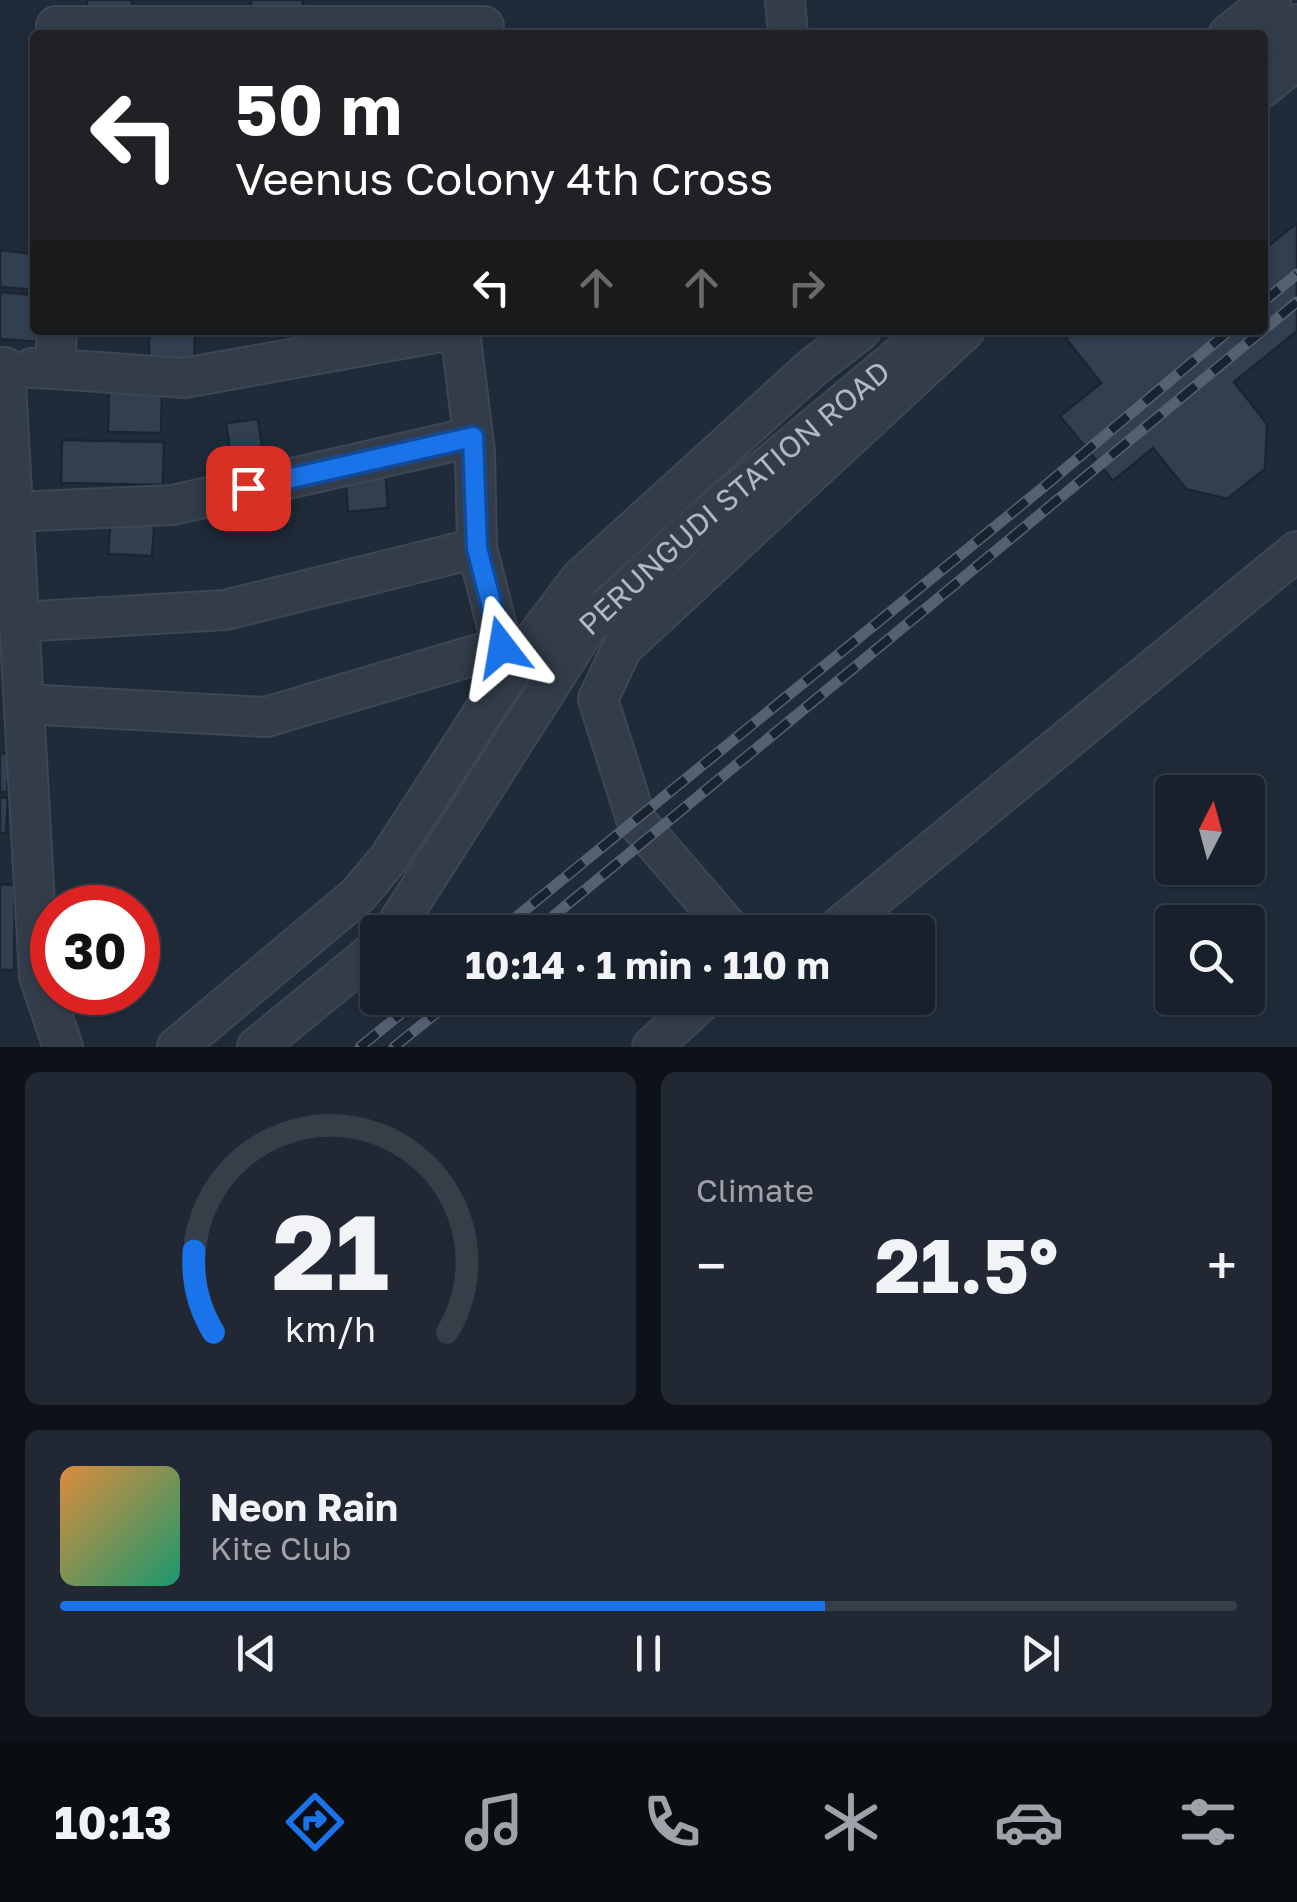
<!DOCTYPE html>
<html lang="en">
<head>
<meta charset="utf-8">
<style>
  :root { --surface:#18202c; --page:#212834; --text:#f1f3f6; --muted:#9fa3a9; --line:#363e48; --accent:#1a73e8 }
  body { margin:0; font-family:"Golos Text",sans-serif; background:var(--page); color:var(--text); height:100vh; display:flex; flex-direction:column; font-size:38px; white-space:nowrap }
  * { box-sizing:border-box; margin:0 }
  p { font-size:32px; color:var(--muted) }
  .icon { flex:none; width:55px; height:55px; fill:none; stroke:currentColor; stroke-width:2; stroke-linecap:round; stroke-linejoin:round }
  .map { position:relative; height:1047px; overflow:hidden }
  .details { display:flex; flex-direction:column; gap:25px; padding:25px; background:#0d1218; flex:1 }
  .details>* { flex:none }
  .guide { position:absolute; left:30px; top:30px; width:1238px; height:305px; border-radius:10px; box-shadow:0 2px 8px #0004,0 0 0 2px var(--line); background:#202124; color:#fff; overflow:hidden }
  .needle { width:65px; rotate:6deg }
  .fabs { position:absolute; left:1155px; top:775px; display:grid; gap:20px }
  .fabs a { display:grid; place-items:center; width:110px; height:110px; border-radius:10px; background:var(--surface); box-shadow:0 2px 8px #0004,0 0 0 2px var(--line); font-size:50px }
  .speed { position:absolute; left:30px; top:885px; display:flex; gap:20px; font-size:50px; font-weight:700; text-align:center }
  .speed>* { display:grid; place-content:center; width:130px; height:130px; border-radius:50%; background:var(--surface); box-shadow:0 2px 8px #0004,0 0 0 2px var(--line); line-height:1 }
  .speed .limit { border:15px solid #d22; background:#fff; color:#111 }
  .pin { position:absolute; display:grid; place-items:center; width:85px; height:85px; color:#fff; margin:-42px; border-radius:20px; box-shadow:0 5px 15px #0006 }
  .me { position:absolute; width:110px; margin:-55px; rotate:346deg; stroke-linejoin:round; filter:drop-shadow(0 0 8px #0008) }
  .turn { display:flex; align-items:center; gap:35px; height:210px; padding:0 40px; font-size:45px }
  .turn .icon { width:130px; height:130px; stroke-width:2.5 }
  .turn b { display:block; font-size:70px; line-height:85px }
  .lanes { display:flex; align-items:center; height:95px; padding:0 40px; background:#0003; justify-content:center; gap:50px; direction:ltr }
  .lanes .off { opacity:.35 }
  .big { font-size:75px; font-weight:700; line-height:1.1 }
  .details .widget { flex:1; display:flex; flex-direction:column; justify-content:center; gap:15px; min-width:0; padding:0 35px; border-radius:15px; background:var(--page) }
  .details .dial { align-items:center; gap:0 }
  .dial svg { height:260px; overflow:visible; fill:none; stroke:var(--line); stroke-width:7; stroke-linecap:round; text-anchor:middle }
  .dial text { fill:var(--text); stroke:none }
  .song { display:flex; align-items:center; gap:30px }
  .cover { width:120px; height:120px; border-radius:15px; background:linear-gradient(135deg,hsl(30 70% 55%),hsl(160 70% 35%)) }
  .played { height:10px; border-radius:5px; background:linear-gradient(90deg,var(--accent) 65%,var(--line) 65%) }
  .keys { display:flex; justify-content:space-around; direction:ltr }
  .heat { display:flex; justify-content:space-between; align-items:center; font-size:55px; direction:ltr }
  .details .tiles { flex:1; display:grid; gap:25px; grid-template-columns:1fr 1fr }
  .widget:last-child { grid-column:span 2 }
  .trip { position:absolute; left:360px; top:915px; width:575px; height:100px; border-radius:10px; background:var(--surface); box-shadow:0 2px 8px #0004,0 0 0 2px var(--line); font-weight:700; line-height:100px; text-align:center }
  .tabs { display:flex; height:160px; justify-content:space-around; align-items:center; background:#0a0d12; color:var(--muted) }
  .tabs .icon { width:70px; height:70px }
  .tabs .active { color:var(--accent) }
  .tabs b { font-size:45px; color:var(--text) }
  .map>svg:first-child { display:block }
  .building { fill:#313f51; stroke:#1b2431; stroke-width:2.5 }
  .lines { fill:none; stroke-linecap:round; stroke-linejoin:round }
  .minor-casing { stroke:#3d4654; stroke-width:42 }
  .minor { stroke:#333d4a; stroke-width:38 }
  .rail-casing { stroke:#556172; stroke-width:11 }
  .rail { stroke:#19222f; stroke-width:8; stroke-dasharray:22; stroke-linecap:butt }
  .route-casing { stroke:#114b97; stroke-width:25 }
  .route { stroke:#1a73e8; stroke-width:18 }
  .labels { text-anchor:middle; stroke-width:10; stroke-linejoin:round; paint-order:stroke }
  .street-label { font-size:30px; fill:#aeb8c7; stroke:#19222f }
</style>
</head>
<body>
<div class="map">
<svg width="1297" height="1047" viewBox="0 0 1297 1047">
  <rect width="100%" height="100%" fill="#202b3a"/>
  <path class="building" d="M 87,0 L 132,0 L 133,9 L 87,9 Z
    M 251,0 L 303,0 L 303,8 L 251,9 Z
    M 1297,223 L 1297,331 L 1234,382 L 1267,424 L 1265,469 L 1227,499 L 1186,489 L 1153,448 L 1113,481 L 1060,416 L 1101,383 L 1067,340 L 1068,330 L 1262,330 L 1262,251 Z
    M 0,250 L 35,254 L 35,290 L 0,287 Z
    M 0,292 L 35,295 L 35,330 L 40,330 L 39,342 L 0,339 Z
    M 149,330 L 195,330 L 194,364 L 149,363 Z
    M 109,390 L 162,391 L 161,433 L 108,432 Z
    M 258,419 L 264,460 L 232,465 L 226,423 Z
    M 62,440 L 164,442 L 163,485 L 61,483 Z
    M 385,466 L 388,508 L 348,512 L 345,469 Z
    M 111,516 L 155,519 L 152,556 L 108,554 Z
    M 0,753 L 10,754 L 7,792 L 0,792 Z
    M 0,797 L 8,798 L 6,833 L 0,833 Z
    M 0,884 L 15,885 L 14,970 L 0,970 Z"/>
  <g class="lines">
    <defs>
      <g id="minor">
        <path d="M 785,0 L 788,35"/>
        <path d="M 56,26 L 484,26 L 484,35"/>
        <path d="M 1228,35 L 1271,0"/>
        <path d="M 1262,53 L 1297,24"/>
        <path d="M 1262,88 L 1297,60"/>
        <path d="M 460,330 L 475,452 L 477,548 L 509,673"/>
        <path d="M 5,367 L 39,976 L 63,1047"/>
        <path d="M 32,368 L 55,369 L 57,330"/>
        <path d="M 55,369 L 184,378 L 452,330"/>
        <path d="M 12,512 L 173,505 L 473,437"/>
        <path d="M 19,622 L 225,610 L 477,548"/>
        <path d="M 24,704 L 266,717 L 502,647"/>
        <path id="s1" d="M 392,932 L 586,628 L 695,527 L 931,330"/>
        <path d="M 732,932 L 637,822 L 598,699 L 622,648 L 965,330"/>
        <path d="M 833,932 L 1297,551"/>
        <path d="M 177,1047 L 358,895 L 389,858 L 509,673 L 581,578 L 813,367 L 861,330"/>
        <path d="M 257,1047 L 378,948"/>
        <path d="M 652,1047 L 705,998"/>
      </g>
    </defs>
    <use href="#minor" class="minor-casing"/>
    <use href="#minor" class="minor"/>
    <defs>
      <path id="rail" d="M 1262,303 L 1297,274
        M 498,932 L 1046,485 L 1230,330
        M 534,932 L 1297,302
        M 360,1047 L 420,998
        M 394,1047 L 455,998"/>
    </defs>
    <use href="#rail" class="rail-casing"/>
    <use href="#rail" class="rail"/>
  </g>
  <g class="lines">
    <defs>
      <path id="route" d="M 248,488 L 473,437 L 477,548 L 502,647"/>
    </defs>
    <use href="#route" class="route-casing"/>
    <use href="#route" class="route"/>
  </g>
  <g class="labels">
    <g class="street-label">
      <text dy="10" stroke="none"><textPath href="#s1" startOffset="558">PERUNGUDI STATION ROAD</textPath></text>
    </g>
  </g>
</svg>
<div class="fabs">
<a><svg class="needle" viewBox="-14 -14 28 28"><path d="M0-13l5 13h-10z" fill="#e53935"/><path d="M0 13l5-13h-10z" fill="#9fa3a9"/></svg></a>
<a><svg class="icon" aria-label="search" viewBox="0 0 24 24"><circle cx="10" cy="10" r="6"/><path d="M15 15l6 6"/></svg></a>
</div>
<div class="speed"><div class="limit">30</div></div>
<div class="pin" style="left:248px;top:488px;background:#d93025"><svg class="icon" aria-label="arrive" viewBox="0 0 24 24"><path d="M6 21V4h12l-3 4 3 4H6"/></svg></div>
<svg class="me" style="left:502px;top:647px" viewBox="-20 -20 40 40"><path d="M0-17L14 15 0 8-14 15z" fill="#1a73e8" stroke="#fff" stroke-width="4"/></svg>
<div class="trip">10:14 · 1 min · 110 m</div>
<div class="guide">
<div class="turn"><svg class="icon" aria-label="left" viewBox="0 0 24 24"><path d="M17 20v-9H6M10 6l-5 5 5 5"/></svg><div><b>50 m</b>Veenus Colony 4th Cross</div></div>
<div class="lanes"><svg class="icon" aria-label="left" viewBox="0 0 24 24"><path d="M17 20v-9H6M10 6l-5 5 5 5"/></svg><svg class="icon off" aria-label="ahead" viewBox="0 0 24 24"><path d="M12 20V5M6 11l6-6 6 6"/></svg><svg class="icon off" aria-label="ahead" viewBox="0 0 24 24"><path d="M12 20V5M6 11l6-6 6 6"/></svg><svg class="icon off" aria-label="right" viewBox="0 0 24 24"><path d="M7 20v-9h11M14 6l5 5-5 5"/></svg></div>
</div>
</div>
<section class="details">
<div class="tiles">
<div class="widget dial"><svg viewBox="0 0 100 80">
<path d="M14 69A42 42 0 1 1 86 69"/>
<path d="M14 69A42 42 0 0 1 8 44" stroke="#1a73e8"/>
<text x="50" y="56" font-size="32" font-weight="700">21</text>
<text x="50" y="72" font-size="11">km/h</text>
</svg></div>
<div class="widget"><p>Climate</p>
<div class="heat"><a>−</a><b class="big">21.5°</b><a>+</a></div>
</div>
<div class="widget">
<div class="song"><i class="cover"></i><div><b>Neon Rain</b><p>Kite Club</p></div></div>
<div class="played"></div>
<div class="keys"><svg class="icon" aria-label="previous" viewBox="0 0 24 24"><path d="M18 5L8 12l10 7zM5 5v14"/></svg><svg class="icon" aria-label="pause" viewBox="0 0 24 24"><path d="M8 5v14M16 5v14"/></svg><svg class="icon" aria-label="next" viewBox="0 0 24 24"><path d="M6 5l10 7-10 7zM19 5v14"/></svg></div>
</div>
</div>
</section>
<nav class="tabs">
<b>10:13</b>
<svg class="icon active" aria-label="directions" viewBox="0 0 24 24"><path d="M12 3l9 9-9 9-9-9zM9 14v-3h6M13 9l2 2-2 2"/></svg>
<svg class="icon" aria-label="music" viewBox="0 0 24 24"><path d="M9 18V5l10-2v13"/><circle cx="6" cy="18" r="3"/><circle cx="16" cy="16" r="3"/></svg>
<svg class="icon" aria-label="phone" viewBox="0 0 24 24"><path d="M5 4h4l2 5-3 2q2 4 5 5l2-3 5 2v4C11 20 4 13 5 4z"/></svg>
<svg class="icon" aria-label="climate" viewBox="0 0 24 24"><path d="M12 3v18M4 7l16 10M4 17L20 7"/></svg>
<svg class="icon" aria-label="car" viewBox="0 0 24 24"><path d="M5 17H2v-5l4-1 3-4h7l3 4 3 1v5h-3M9 17h6M6 11h13"/><circle cx="7" cy="17" r="2"/><circle cx="17" cy="17" r="2"/></svg>
<svg class="icon" aria-label="filters" viewBox="0 0 24 24"><path d="M4 7h16M4 17h16"/><circle cx="9" cy="7" r="2"/><circle cx="15" cy="17" r="2"/></svg>
</nav>
</body>
</html>
